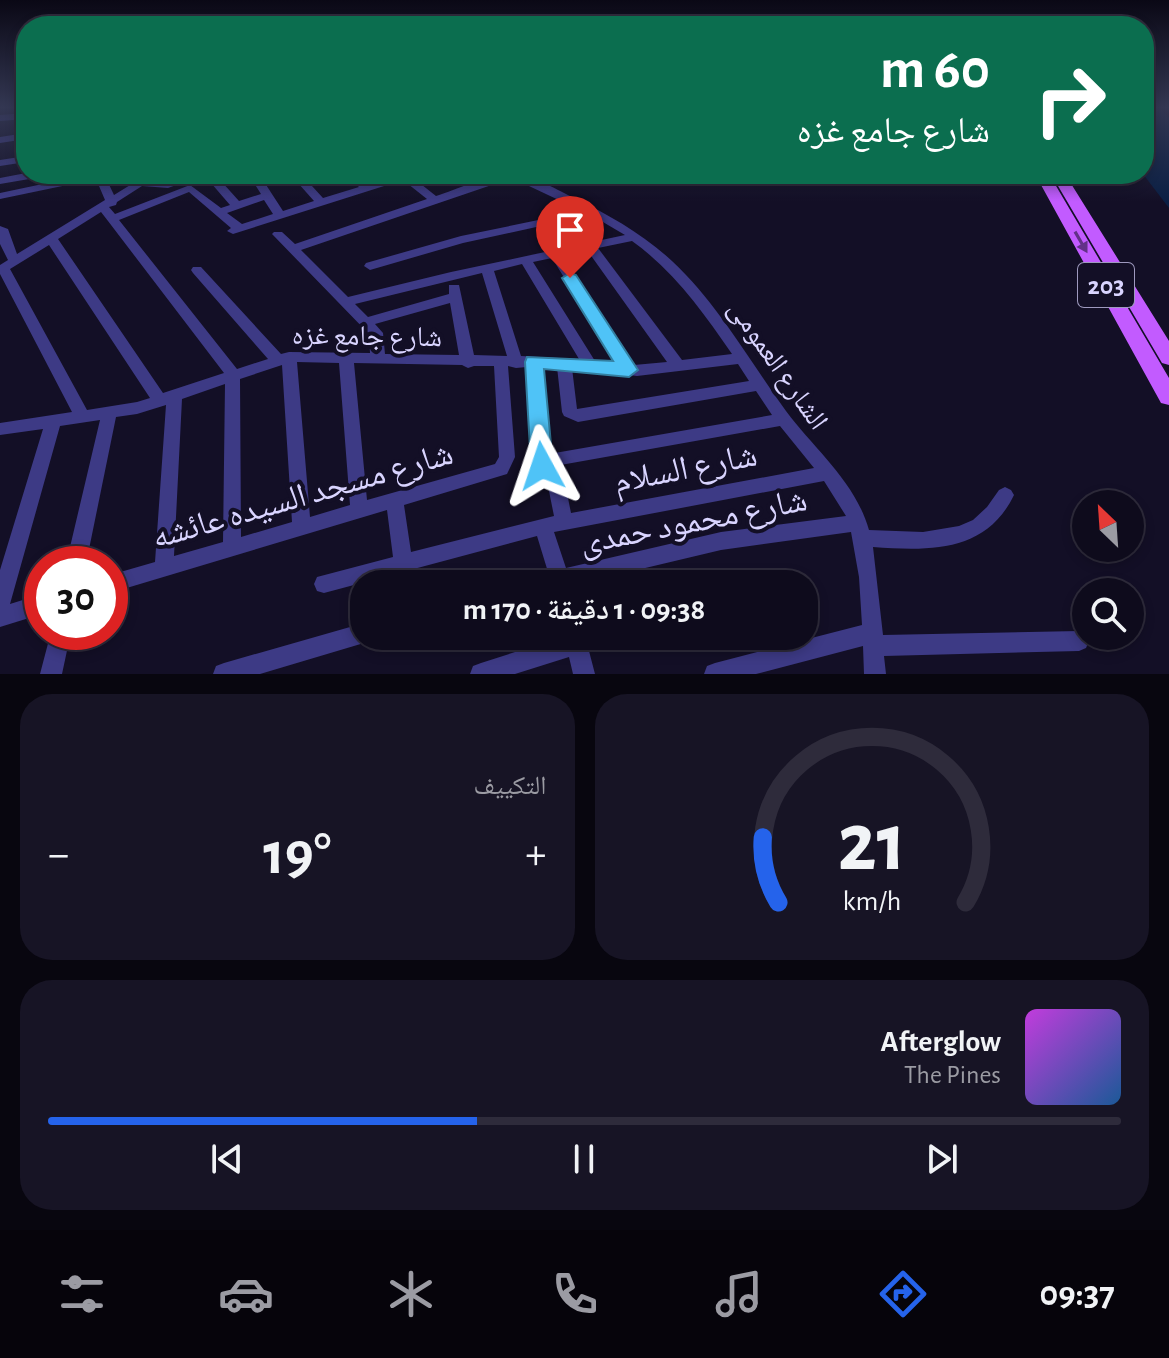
<!DOCTYPE html>
<html lang="ar">
<head>
<meta charset="utf-8">
<style>
  :root { --surface:#0e0b1c; --page:#171425; --text:#f1f3f6; --muted:#9b9ba3; --line:#2e2b3b; --accent:#2563eb }
  body { margin:0; font-family:"Alegreya Sans","Noto Naskh Arabic",sans-serif; background:var(--page); color:var(--text); direction:rtl; height:100vh; display:flex; flex-direction:column; font-size:30px; white-space:nowrap }
  * { box-sizing:border-box; margin:0 }
  p { font-size:26px; color:var(--muted) }
  .icon { flex:none; width:44px; height:44px; fill:none; stroke:currentColor; stroke-width:2; stroke-linecap:round; stroke-linejoin:round }
  .map { position:relative; height:674px; overflow:hidden; direction:ltr }
  .details { display:flex; flex-direction:column; gap:20px; padding:20px; background:#08060f; flex:1 }
  .details>* { flex:none }
  .top-card { position:absolute; left:16px; top:16px; width:1138px; height:168px; border-radius:32px; box-shadow:0 4px 12px #0003,0 0 0 2px var(--line); direction:rtl; background:#0b6e4f; color:#fff; overflow:hidden }
  .needle { width:52px; rotate:335deg }
  .controls { position:absolute; left:1072px; top:490px; display:grid; gap:16px }
  .controls a { display:grid; place-items:center; width:72px; height:72px; border-radius:50%; background:var(--surface); box-shadow:0 4px 12px #0003,0 0 0 2px var(--line); font-size:40px }
  .speed { position:absolute; left:24px; top:546px; display:flex; gap:16px; font-size:40px; font-weight:700; text-align:center }
  .speed>* { display:grid; place-content:center; width:104px; height:104px; border-radius:50%; background:var(--surface); box-shadow:0 4px 12px #0003,0 0 0 2px var(--line); line-height:1 }
  .speed .limit { border:12px solid #d22; background:#fff; color:#111 }
  .pin { position:absolute; display:grid; place-items:center; width:68px; height:68px; color:#fff; margin:-82px -34px; border-radius:50% 50% 50% 0; rotate:-45deg; box-shadow:0 0 8px #0007 }
  .pin .icon { rotate:45deg }
  .me { position:absolute; width:88px; margin:-44px; rotate:355deg; stroke-linejoin:round; filter:drop-shadow(0 0 6px #0008) }
  .turn { display:flex; align-items:center; gap:28px; height:168px; padding:0 32px; font-size:36px }
  .turn .icon { width:104px; height:104px; stroke-width:2.5 }
  .turn b { display:block; font-size:56px; line-height:68px }
  .big { font-size:60px; font-weight:600; line-height:1.1 }
  .details .card { flex:1; display:flex; flex-direction:column; justify-content:center; gap:12px; min-width:0; padding:0 28px; border-radius:32px; background:var(--page) }
  .details .dial { align-items:center; gap:0 }
  .dial svg { height:208px; overflow:visible; fill:none; stroke:var(--line); stroke-width:7; stroke-linecap:round; text-anchor:middle }
  .dial text { fill:var(--text); stroke:none }
  .song { display:flex; align-items:center; gap:24px }
  .cover { width:96px; height:96px; border-radius:12px; background:linear-gradient(135deg,hsl(290 70% 55%),hsl(210 70% 35%)) }
  .played { height:8px; border-radius:4px; background:linear-gradient(90deg,var(--accent) 40%,var(--line) 40%) }
  .keys { display:flex; justify-content:space-around; direction:ltr }
  .heat { display:flex; justify-content:space-between; align-items:center; font-size:44px; direction:ltr }
  .details .tiles { flex:1; display:grid; gap:20px; grid-template-columns:1fr 1fr }
  .card:last-child { grid-column:span 2 }
  .trip { position:absolute; left:350px; top:570px; width:468px; height:80px; border-radius:32px; background:var(--surface); box-shadow:0 4px 12px #0003,0 0 0 2px var(--line); font-weight:600; line-height:80px; text-align:center; direction:rtl }
  .dock { display:flex; height:128px; justify-content:space-around; align-items:center; background:#06040b; color:var(--muted) }
  .dock .icon { width:56px; height:56px }
  .dock .on { color:var(--accent) }
  .dock b { font-size:36px; color:var(--text) }
  .map>svg:first-child { display:block }
  .water { fill:#0a1f44 }
  .lines { fill:none; stroke-linecap:round; stroke-linejoin:round }
  .minor { fill:#3d3a85; fill-rule:evenodd }
  .primary { fill:#c25bff; fill-rule:evenodd }
  .oneway { fill:#623188 }
  .route { fill:#4fc3f7; stroke:#337fa1; stroke-width:2 }
  .labels { text-anchor:middle; stroke-width:8; stroke-linejoin:round; paint-order:stroke }
  .shield { fill:#130f26; stroke:#9e99be; stroke-width:2 }
  .shield-label { font-size:26px; font-weight:bold; fill:#d9d4ff }
  .street-label { font-size:28px; fill:#d9d4ff; stroke:#130f26 }
  .near-street-label { font-size:34px; fill:#d9d4ff; stroke:#130f26 }
</style>
</head>
<body>
<div class="map">
<svg width="1169" height="674" viewBox="0 0 1169 674">
  <rect width="100%" height="100%" fill="#130f26"/>
  <path class="water" d="M 1144,107 L 1159,107 L 1169,118 L 1169,208 L 1143,174 Z"/>
  <g class="lines">
    <path class="minor" d="M 26,113 L 26,119 L 0,121 L 0,115 Z
      M 26,133 L 26,139 L 0,143 L 0,137 Z
      M 26,156 L 26,162 L 0,166 L 0,160 Z
      M 26,173 L 46,174 L 41,177 L 0,184 L 0,178 Z
      M 90,174 L 104,174 L 114,195 L 148,174 L 160,174 L 150,182 L 168,182 L 186,174 L 210,177 L 227,174 L 259,174 L 283,211 L 314,201 L 290,174 L 301,174 L 323,198 L 359,187 L 345,174 L 356,174 L 369,184 L 397,174 L 415,174 L 412,177 L 436,196 C 459,189 495,171 518,174 C 534,176 559,191 574,198 C 609,215 643,234 672,261 C 718,304 749,360 786,411 C 815,450 855,481 869,530 L 923,532 L 959,526 L 973,520 L 987,507 L 999,490 L 1005,487 L 1011,490 L 1014,495 C 986,553 929,551 873,547 L 883,635 L 1079,631 L 1086,633 L 1089,641 L 1086,648 L 1079,651 L 884,656 L 886,674 L 864,674 L 863,646 L 756,674 L 704,674 L 707,666 L 715,663 L 862,625 L 859,577 L 851,532 L 721,550 L 578,584 L 529,584 L 532,577 L 548,572 L 537,536 L 324,593 L 317,591 L 314,584 L 317,577 L 393,557 L 387,510 L 110,593 L 110,575 L 155,562 L 166,405 L 137,414 L 116,417 L 86,564 L 66,564 L 100,420 L 60,426 L 10,604 L 42,594 L 42,614 L 0,627 L 0,570 L 43,429 L 0,435 L 0,423 L 72,412 L 0,274 L 0,265 L 8,260 L 0,244 L 0,226 L 8,229 L 17,254 L 105,200 L 96,179 L 0,199 L 0,193 ZM 249,175 L 261,194 L 239,201 L 221,181 ZM 512,178 L 582,211 L 461,236 L 366,263 L 364,266 L 370,270 L 463,243 L 591,215 L 625,235 L 451,272 L 348,297 L 301,250 ZM 193,179 L 211,183 L 230,205 L 221,208 L 190,185 L 115,214 L 109,207 L 116,205 L 117,202 L 142,186 L 168,188 ZM 403,180 L 427,199 L 295,244 L 282,232 L 274,232 L 272,234 L 369,334 L 370,353 L 289,352 L 281,354 L 201,267 L 193,267 L 191,270 L 193,273 L 268,359 L 237,369 L 119,220 L 189,192 L 231,228 L 227,231 L 233,234 ZM 264,200 L 273,214 L 242,224 L 227,213 ZM 101,212 L 108,221 L 224,373 L 163,393 L 58,239 ZM 632,241 C 674,271 703,312 732,354 L 682,360 L 598,248 ZM 49,245 L 150,398 L 137,402 L 87,410 L 10,269 ZM 587,250 L 667,362 L 634,365 L 563,256 ZM 552,258 L 617,363 L 595,361 L 533,262 ZM 522,264 L 579,359 L 521,356 L 494,271 ZM 482,273 L 507,356 L 474,355 L 459,285 L 449,285 L 449,294 L 368,317 L 355,304 ZM 450,303 L 459,355 L 385,354 L 383,333 L 375,324 ZM 297,362 L 339,363 L 350,505 L 310,517 ZM 354,363 L 462,365 L 468,368 L 474,366 L 494,366 L 499,457 L 495,464 L 367,500 ZM 738,364 L 749,381 L 577,409 L 572,368 L 637,376 ZM 282,365 L 292,522 L 241,537 L 240,379 ZM 508,366 L 516,368 L 527,367 L 533,462 L 547,481 L 554,516 L 411,552 L 404,505 L 507,474 L 515,457 ZM 542,367 L 557,367 L 562,412 L 564,416 L 578,422 L 756,391 L 772,415 L 549,454 ZM 225,384 L 223,542 L 174,556 L 182,399 ZM 780,426 L 814,468 L 571,513 L 564,478 L 555,466 ZM 824,481 L 846,516 L 721,532 L 566,568 L 554,532 Z
      M 364,623 L 364,636 L 373,636 L 371,640 L 364,643 L 260,674 L 213,674 L 216,666 L 224,663 Z
      M 51,632 L 71,632 L 62,674 L 40,674 Z
      M 565,636 L 613,636 L 610,643 L 589,651 L 595,674 L 573,674 L 569,657 L 515,674 L 470,674 L 473,666 L 481,663 Z"/>
    <path class="primary" d="M 1035,174 L 1049,174 L 1169,378 L 1169,405 L 1161,403 Z
      M 1051,174 L 1065,174 L 1169,341 L 1169,365 L 1162,363 Z"/>
  </g>
  <defs><path id="oneway-solid" d="M-6-.8H1V-3.2L6.5 0L1 3.2V.8H-6Z" transform="scale(2)"/></defs>
  <use class="oneway" href="#oneway-solid" transform="translate(1081 242) rotate(60)"/>
  <linearGradient id="sky" x2="0" y2="1"><stop stop-color="#0a0815"/><stop offset="0.53" stop-color="#333752"/><stop offset="1" stop-color="#333752" stop-opacity="0"/></linearGradient>
  <rect width="1169" height="202" fill="url(#sky)"/>
  <path class="route" d="M 570,273 L 576,275 L 638,370 L 629,377 L 544,369 L 553,466 L 550,473 L 535,473 L 531,466 L 525,362 L 527,357 L 613,361 L 562,278 Z"/>
  <g class="labels">
    <rect class="shield" x="1078" y="263" width="56" height="44" rx="6"/>
    <g class="shield-label">
      <text x="1106" y="294">203</text>
    </g>
    <g class="street-label">
      <text transform="translate(367 335) rotate(1)" y="10">شارع جامع غزه</text>
      <text transform="translate(779 364) rotate(55)" y="10">الشارع العمومى</text>
    </g>
    <g class="near-street-label">
      <text transform="translate(685 467) rotate(-11)" y="12">شارع السلام</text>
      <text transform="translate(302 494) rotate(-16)" y="12">شارع مسجد السيده عائشه</text>
      <text transform="translate(693 520) rotate(-11)" y="12">شارع محمود حمدى</text>
    </g>
  </g>
</svg>
<div class="controls">
<a><svg class="needle" viewBox="-14 -14 28 28"><path d="M0-13l5 13h-10z" fill="#e53935"/><path d="M0 13l5-13h-10z" fill="#9b9ba3"/></svg></a>
<a><svg class="icon" aria-label="search" viewBox="0 0 24 24"><circle cx="10" cy="10" r="6"/><path d="M15 15l6 6"/></svg></a>
</div>
<div class="speed"><div class="limit">30</div></div>
<div class="pin" style="left:570px;top:278px;background:#d93025"><svg class="icon" aria-label="arrive" viewBox="0 0 24 24"><path d="M6 21V4h12l-3 4 3 4H6"/></svg></div>
<svg class="me" style="left:542px;top:466px" viewBox="-20 -20 40 40"><path d="M0-17L14 15 0 8-14 15z" fill="#4fc3f7" stroke="#fff" stroke-width="4"/></svg>
<div class="trip">09:38 · 1 دقيقة · 170 m</div>
<div class="top-card">
<div class="turn"><svg class="icon" aria-label="right" viewBox="0 0 24 24"><path d="M7 20v-9h11M14 6l5 5-5 5"/></svg><div><b>60 m</b>شارع جامع غزه</div></div>
</div>
</div>
<section class="details">
<div class="tiles">
<div class="card dial"><svg viewBox="0 0 100 80">
<path d="M14 69A42 42 0 1 1 86 69"/>
<path d="M14 69A42 42 0 0 1 8 44" stroke="#2563eb"/>
<text x="50" y="56" font-size="32" font-weight="700">21</text>
<text x="50" y="72" font-size="11">km/h</text>
</svg></div>
<div class="card"><p>التكييف</p>
<div class="heat"><a>−</a><b class="big">19°</b><a>+</a></div>
</div>
<div class="card">
<div class="song"><i class="cover"></i><div><b>Afterglow</b><p>The Pines</p></div></div>
<div class="played"></div>
<div class="keys"><svg class="icon" aria-label="previous" viewBox="0 0 24 24"><path d="M18 5L8 12l10 7zM5 5v14"/></svg><svg class="icon" aria-label="pause" viewBox="0 0 24 24"><path d="M8 5v14M16 5v14"/></svg><svg class="icon" aria-label="next" viewBox="0 0 24 24"><path d="M6 5l10 7-10 7zM19 5v14"/></svg></div>
</div>
</div>
</section>
<nav class="dock">
<b>09:37</b>
<svg class="icon on" aria-label="directions" viewBox="0 0 24 24"><path d="M12 3l9 9-9 9-9-9zM9 14v-3h6M13 9l2 2-2 2"/></svg>
<svg class="icon" aria-label="music" viewBox="0 0 24 24"><path d="M9 18V5l10-2v13"/><circle cx="6" cy="18" r="3"/><circle cx="16" cy="16" r="3"/></svg>
<svg class="icon" aria-label="phone" viewBox="0 0 24 24"><path d="M5 4h4l2 5-3 2q2 4 5 5l2-3 5 2v4C11 20 4 13 5 4z"/></svg>
<svg class="icon" aria-label="climate" viewBox="0 0 24 24"><path d="M12 3v18M4 7l16 10M4 17L20 7"/></svg>
<svg class="icon" aria-label="car" viewBox="0 0 24 24"><path d="M5 17H2v-5l4-1 3-4h7l3 4 3 1v5h-3M9 17h6M6 11h13"/><circle cx="7" cy="17" r="2"/><circle cx="17" cy="17" r="2"/></svg>
<svg class="icon" aria-label="filters" viewBox="0 0 24 24"><path d="M4 7h16M4 17h16"/><circle cx="9" cy="7" r="2"/><circle cx="15" cy="17" r="2"/></svg>
</nav>
</body>
</html>
